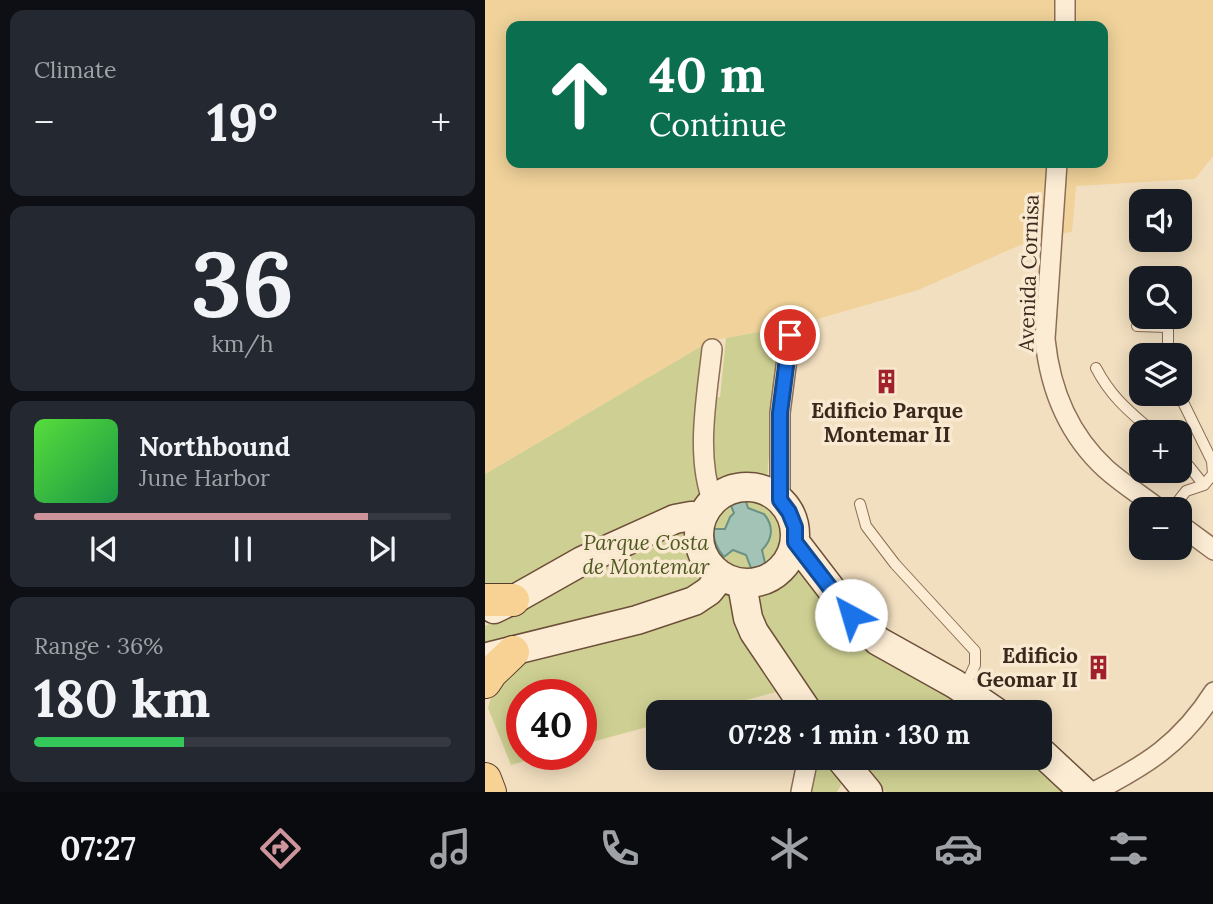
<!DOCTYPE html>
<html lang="en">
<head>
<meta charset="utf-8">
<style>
  :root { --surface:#171b24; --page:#242831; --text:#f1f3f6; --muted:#9ea1a6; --line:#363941; --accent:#cd949b }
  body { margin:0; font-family:Lora,serif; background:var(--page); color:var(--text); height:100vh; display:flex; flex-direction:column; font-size:26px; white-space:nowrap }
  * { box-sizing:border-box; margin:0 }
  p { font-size:23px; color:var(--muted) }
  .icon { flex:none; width:38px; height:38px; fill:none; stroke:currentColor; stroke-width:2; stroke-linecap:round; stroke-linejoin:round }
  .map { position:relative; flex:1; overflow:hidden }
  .details { display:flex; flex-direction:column; gap:10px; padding:10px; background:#0d0f14; width:485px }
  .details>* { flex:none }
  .top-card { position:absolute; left:21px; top:21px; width:602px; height:147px; border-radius:14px; box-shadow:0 4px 18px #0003; background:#0b6e4f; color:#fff; overflow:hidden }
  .tools { position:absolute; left:644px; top:189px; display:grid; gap:14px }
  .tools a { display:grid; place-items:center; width:63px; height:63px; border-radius:14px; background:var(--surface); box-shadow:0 4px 18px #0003; font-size:35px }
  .speed { position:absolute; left:21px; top:679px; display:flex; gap:14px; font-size:35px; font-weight:700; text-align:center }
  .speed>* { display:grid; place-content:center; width:91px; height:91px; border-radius:50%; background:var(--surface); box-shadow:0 4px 18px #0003; line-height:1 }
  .speed .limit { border:10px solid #d22; background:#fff; color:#111 }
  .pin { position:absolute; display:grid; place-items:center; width:60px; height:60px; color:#fff; margin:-30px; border:4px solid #fff; border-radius:50%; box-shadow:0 2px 7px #0007 }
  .me { position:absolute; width:77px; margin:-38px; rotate:321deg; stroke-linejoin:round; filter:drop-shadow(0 0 5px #0008) }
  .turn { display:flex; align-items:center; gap:24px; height:147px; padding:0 28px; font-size:32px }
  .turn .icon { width:91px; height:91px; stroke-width:2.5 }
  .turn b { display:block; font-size:49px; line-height:60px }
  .big { font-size:52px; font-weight:800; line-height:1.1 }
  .details .tile { flex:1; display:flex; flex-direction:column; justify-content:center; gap:10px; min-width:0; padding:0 24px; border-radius:14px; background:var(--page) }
  .details .dial { align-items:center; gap:0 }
  .dial b { font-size:91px; line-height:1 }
  .song { display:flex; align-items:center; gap:21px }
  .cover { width:84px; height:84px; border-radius:10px; background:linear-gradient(135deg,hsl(110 70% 55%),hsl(140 70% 35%)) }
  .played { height:7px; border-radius:4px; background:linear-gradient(90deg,var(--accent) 80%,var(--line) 80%) }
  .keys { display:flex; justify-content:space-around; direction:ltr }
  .heat { display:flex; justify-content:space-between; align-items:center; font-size:38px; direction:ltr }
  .charge { height:10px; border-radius:5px; background:linear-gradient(90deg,#34c759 36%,var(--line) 0) }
  .trip { position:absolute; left:161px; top:700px; width:406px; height:70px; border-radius:14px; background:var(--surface); box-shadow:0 4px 18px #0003; font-weight:800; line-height:70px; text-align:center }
  .menu { display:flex; height:112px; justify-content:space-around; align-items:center; background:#090b0e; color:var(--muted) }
  .menu .icon { width:49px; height:49px }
  .menu .active { color:var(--accent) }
  .menu b { font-size:32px; color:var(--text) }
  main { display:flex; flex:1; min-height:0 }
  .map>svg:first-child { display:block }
  .green { fill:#ced093 }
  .sand { fill:#f0d29a; fill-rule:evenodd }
  .water { fill:#a3c3b7; stroke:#699284; stroke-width:2 }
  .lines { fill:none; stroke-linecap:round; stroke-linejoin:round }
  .lane-casing { stroke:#8c6e56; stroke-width:12 }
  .street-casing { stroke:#8c6e56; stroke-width:22 }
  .secondary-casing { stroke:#6e4f39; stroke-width:31 }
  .primary-casing { stroke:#593d2b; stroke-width:34 }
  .lane { stroke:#fcecd4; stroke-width:10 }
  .street { stroke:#fcecd4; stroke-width:19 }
  .secondary { stroke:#fcecd4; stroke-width:28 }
  .primary { stroke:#f8d194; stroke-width:32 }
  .route-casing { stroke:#114b97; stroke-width:18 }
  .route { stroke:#1a73e8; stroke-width:12 }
  .labels { text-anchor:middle; stroke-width:7; stroke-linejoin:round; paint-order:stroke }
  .street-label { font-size:21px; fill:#3a281c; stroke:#f8e9d0 }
  .poi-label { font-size:21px; font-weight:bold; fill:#3a281c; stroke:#f8e9d0 }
  .park-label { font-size:21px; font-style:italic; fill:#4f5921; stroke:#f8e9d0 }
</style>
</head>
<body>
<main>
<section class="details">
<div class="tile"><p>Climate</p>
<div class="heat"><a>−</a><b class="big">19°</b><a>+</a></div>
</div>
<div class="tile dial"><b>36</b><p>km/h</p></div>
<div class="tile">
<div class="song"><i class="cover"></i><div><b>Northbound</b><p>June Harbor</p></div></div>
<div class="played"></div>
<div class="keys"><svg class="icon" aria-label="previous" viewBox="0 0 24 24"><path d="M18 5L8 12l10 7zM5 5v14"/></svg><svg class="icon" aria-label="pause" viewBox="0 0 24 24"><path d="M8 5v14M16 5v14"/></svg><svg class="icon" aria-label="next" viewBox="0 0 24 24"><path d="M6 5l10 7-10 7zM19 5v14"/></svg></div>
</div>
<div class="tile"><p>Range · 36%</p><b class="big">180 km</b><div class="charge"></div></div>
</section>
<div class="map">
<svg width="729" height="792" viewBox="0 0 729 792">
  <rect width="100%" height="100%" fill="#f2dfc0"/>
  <path class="green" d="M 293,328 L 282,482 L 303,522 L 302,545 L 321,580 L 348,616 L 391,654 L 487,712 L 340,712 L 320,685 L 287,693 L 216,712 L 173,712 L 173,724 L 96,745 L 96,695 L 37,695 L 37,754 L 64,754 L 26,765 L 3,708 L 20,645 L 0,648 L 0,626 L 30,611 L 0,595 L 0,474 L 218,345 L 217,403 L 235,397 L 241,338 Z
    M 374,758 L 541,758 L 581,792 L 401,792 Z
    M 341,765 L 353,772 L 356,785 L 352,792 L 324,792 L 328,770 Z"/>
  <path class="sand" d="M 0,0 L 728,0 L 728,156 L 710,179 L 591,186 L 587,232 L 556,236 L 433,290 L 315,324 L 225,341 L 0,474 ZM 26,26 L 618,26 L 618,163 L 26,163 Z"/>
  <path class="water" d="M 255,495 L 259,495 L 263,508 L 279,514 C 289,526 288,539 277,550 L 280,563 L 277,566 L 266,568 L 261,555 L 248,550 L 239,557 C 232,549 228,540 228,529 L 240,529 L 245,517 L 249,513 L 244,501 Z"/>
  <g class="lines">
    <defs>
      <path id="lane" d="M 652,326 L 683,327 L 683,355
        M 611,368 C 626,397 644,411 668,432
        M 695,455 L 719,485
        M 375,504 L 381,526 L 410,564 L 490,651 L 490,665 L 480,686
        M 687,509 L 701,491 L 719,485 L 728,474 L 727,461 L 694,394"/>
      <path id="street" d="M 580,0 L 580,26
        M 572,163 L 560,339 C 565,389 584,435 621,469 C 638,484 657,496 674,509
        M 227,349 C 222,396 210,456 228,502
        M 295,500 L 295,413 L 305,335
        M 695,525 L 729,550
        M 316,792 L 323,758
        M 609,792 C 661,765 696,744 729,692"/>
      <path id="secondary" d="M214 535a48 48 0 1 1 96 0a48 48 0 1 1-96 0Z
        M 310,542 L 366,615 L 393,641 L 470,684 L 511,712
        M 257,584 L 263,618 L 269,632 L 323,712
        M 9,609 L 28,600 L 97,561 L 190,519 L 206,516 L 217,517
        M 6,656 L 152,620 L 209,601 L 224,591 L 236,576
        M 555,751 L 599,792
        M 355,758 L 383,792"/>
      <path id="primary" d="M 0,600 L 28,600
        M 0,682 L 6,673 L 28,652
        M 0,779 L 5,792"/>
    </defs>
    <use href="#lane" class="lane-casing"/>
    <use href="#street" class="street-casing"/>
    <use href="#secondary" class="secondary-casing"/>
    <use href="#primary" class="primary-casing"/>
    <use href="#lane" class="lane"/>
    <use href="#street" class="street"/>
    <use href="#secondary" class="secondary"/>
    <use href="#primary" class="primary"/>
  </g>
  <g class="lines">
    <defs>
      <path id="route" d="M 305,335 L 295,413 L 295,500 L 304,512 L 310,527 L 310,542 L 366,615"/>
    </defs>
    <use href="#route" class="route-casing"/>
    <use href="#route" class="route"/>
  </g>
  <defs>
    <symbol id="building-bare" viewBox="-9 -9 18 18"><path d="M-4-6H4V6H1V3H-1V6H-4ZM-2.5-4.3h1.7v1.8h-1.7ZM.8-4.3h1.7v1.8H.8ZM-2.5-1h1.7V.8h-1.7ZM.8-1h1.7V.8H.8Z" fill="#a0212c" stroke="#f8e9d0" stroke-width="2.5" paint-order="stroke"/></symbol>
  </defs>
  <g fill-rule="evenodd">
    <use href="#building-bare" x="384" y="364" width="35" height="35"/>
    <use href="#building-bare" x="596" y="650" width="35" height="35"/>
  </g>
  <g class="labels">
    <g class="street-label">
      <text transform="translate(544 273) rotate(-88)" y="7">Avenida Cornisa</text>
    </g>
    <g class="poi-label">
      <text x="402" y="418">Edificio Parque<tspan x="402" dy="24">Montemar II</tspan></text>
      <text x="593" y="663" text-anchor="end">Edificio<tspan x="593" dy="24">Geomar II</tspan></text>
    </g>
    <g class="park-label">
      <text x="161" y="550">Parque Costa<tspan x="161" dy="24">de Montemar</tspan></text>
    </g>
  </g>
</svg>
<div class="tools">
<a><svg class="icon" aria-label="sound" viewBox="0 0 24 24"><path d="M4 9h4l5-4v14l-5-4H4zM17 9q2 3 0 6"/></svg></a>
<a><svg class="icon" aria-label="search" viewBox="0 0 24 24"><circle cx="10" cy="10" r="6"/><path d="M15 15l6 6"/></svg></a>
<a><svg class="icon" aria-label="layers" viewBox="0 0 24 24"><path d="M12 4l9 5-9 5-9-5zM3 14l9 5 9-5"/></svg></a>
<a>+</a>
<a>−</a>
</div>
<div class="speed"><div class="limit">40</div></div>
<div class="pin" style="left:305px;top:335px;background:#d93025"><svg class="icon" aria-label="arrive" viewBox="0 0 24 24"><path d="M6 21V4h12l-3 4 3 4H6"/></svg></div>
<svg class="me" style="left:366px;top:615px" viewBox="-20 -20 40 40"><circle r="19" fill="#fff"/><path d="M0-13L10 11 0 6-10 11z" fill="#1a73e8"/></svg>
<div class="trip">07:28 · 1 min · 130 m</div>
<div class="top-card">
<div class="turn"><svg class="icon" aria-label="ahead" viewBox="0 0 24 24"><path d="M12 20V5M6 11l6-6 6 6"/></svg><div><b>40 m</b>Continue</div></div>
</div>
</div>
</main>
<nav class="menu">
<b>07:27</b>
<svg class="icon active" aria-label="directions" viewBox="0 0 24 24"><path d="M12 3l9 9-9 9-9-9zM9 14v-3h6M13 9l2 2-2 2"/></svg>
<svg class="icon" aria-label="music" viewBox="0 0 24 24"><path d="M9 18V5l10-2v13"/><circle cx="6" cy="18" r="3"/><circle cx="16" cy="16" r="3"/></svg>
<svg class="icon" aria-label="phone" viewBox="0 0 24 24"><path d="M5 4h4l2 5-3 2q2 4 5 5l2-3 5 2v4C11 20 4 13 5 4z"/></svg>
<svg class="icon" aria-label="climate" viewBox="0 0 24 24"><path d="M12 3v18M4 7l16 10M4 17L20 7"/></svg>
<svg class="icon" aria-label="car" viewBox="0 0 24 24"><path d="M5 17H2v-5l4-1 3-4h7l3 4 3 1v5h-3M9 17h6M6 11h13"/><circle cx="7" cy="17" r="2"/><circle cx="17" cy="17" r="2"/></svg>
<svg class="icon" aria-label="filters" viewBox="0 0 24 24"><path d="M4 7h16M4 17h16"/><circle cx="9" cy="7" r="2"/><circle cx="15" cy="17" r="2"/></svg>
</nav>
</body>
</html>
